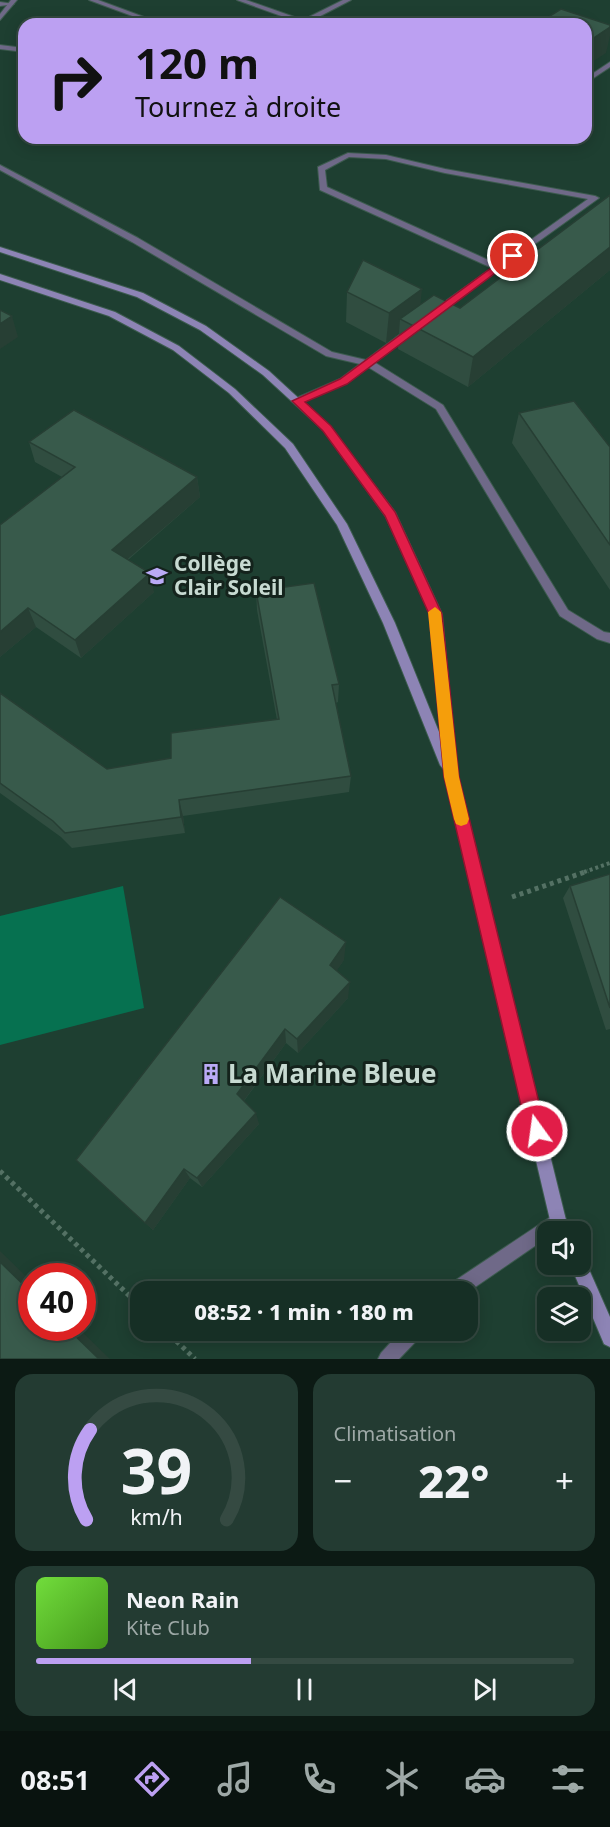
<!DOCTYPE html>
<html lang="fr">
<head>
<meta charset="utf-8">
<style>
  :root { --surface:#162f25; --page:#233b32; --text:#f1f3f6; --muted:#9ea9a7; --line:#354a42; --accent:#bca0f2 }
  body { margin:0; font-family:"Noto Sans",sans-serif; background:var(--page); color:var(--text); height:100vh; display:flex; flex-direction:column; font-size:22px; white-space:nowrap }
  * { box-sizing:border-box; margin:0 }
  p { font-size:20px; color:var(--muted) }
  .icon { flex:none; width:33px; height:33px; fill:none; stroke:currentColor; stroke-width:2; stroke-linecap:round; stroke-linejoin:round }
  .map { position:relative; height:1359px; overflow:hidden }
  .side { display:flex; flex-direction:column; gap:15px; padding:15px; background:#0c1a14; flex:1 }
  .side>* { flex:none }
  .top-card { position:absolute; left:18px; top:18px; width:574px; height:126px; border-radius:18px; box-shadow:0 3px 15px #0003,0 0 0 2px var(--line); background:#bca0f2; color:#111; overflow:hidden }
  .controls { position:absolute; left:537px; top:1221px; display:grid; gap:12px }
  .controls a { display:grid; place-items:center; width:54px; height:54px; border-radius:12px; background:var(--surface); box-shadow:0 3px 15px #0003,0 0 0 2px var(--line); font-size:30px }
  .speed { position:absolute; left:18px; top:1263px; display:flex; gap:12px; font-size:30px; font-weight:700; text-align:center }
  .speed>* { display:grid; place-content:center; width:78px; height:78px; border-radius:50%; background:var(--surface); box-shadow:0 3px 15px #0003,0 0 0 2px var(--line); line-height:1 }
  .speed .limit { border:9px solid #d22; background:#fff; color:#111 }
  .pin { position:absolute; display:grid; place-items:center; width:51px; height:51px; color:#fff; margin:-26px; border:3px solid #fff; border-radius:50%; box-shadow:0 2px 6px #0007 }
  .me { position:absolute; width:66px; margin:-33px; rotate:346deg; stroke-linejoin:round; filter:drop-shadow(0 0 4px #0008) }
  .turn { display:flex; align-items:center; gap:21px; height:126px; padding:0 18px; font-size:27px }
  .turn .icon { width:78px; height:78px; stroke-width:2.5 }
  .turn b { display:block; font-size:42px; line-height:51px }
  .big { font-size:45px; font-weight:800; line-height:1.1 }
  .side .widget { flex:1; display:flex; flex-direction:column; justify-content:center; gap:9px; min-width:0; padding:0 21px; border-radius:18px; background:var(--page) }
  .side .dial { align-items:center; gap:0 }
  .dial svg { height:156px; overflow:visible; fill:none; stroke:var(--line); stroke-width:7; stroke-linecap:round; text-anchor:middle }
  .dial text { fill:var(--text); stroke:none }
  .song { display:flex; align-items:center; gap:18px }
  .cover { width:72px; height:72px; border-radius:9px; background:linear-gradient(135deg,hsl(100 70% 55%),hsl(100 70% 35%)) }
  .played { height:6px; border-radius:3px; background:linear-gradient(90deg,var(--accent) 40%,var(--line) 40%) }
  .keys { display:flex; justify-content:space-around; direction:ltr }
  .heat { display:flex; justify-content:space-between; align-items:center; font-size:33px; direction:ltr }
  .side .tiles { flex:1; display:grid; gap:15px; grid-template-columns:1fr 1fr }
  .widget:last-child { grid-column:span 2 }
  .trip { position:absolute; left:130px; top:1281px; width:348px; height:60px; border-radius:18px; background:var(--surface); box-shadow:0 3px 15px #0003,0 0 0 2px var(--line); font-weight:800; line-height:60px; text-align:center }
  .dock { display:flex; height:96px; justify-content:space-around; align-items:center; background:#09130f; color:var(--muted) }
  .dock .icon { width:42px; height:42px }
  .dock .current { color:var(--accent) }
  .dock b { font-size:27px; color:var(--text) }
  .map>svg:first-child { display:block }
  .green { fill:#067150 }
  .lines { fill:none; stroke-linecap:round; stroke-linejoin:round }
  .lane-casing { stroke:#3c5b4e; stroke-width:2 }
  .street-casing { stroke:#3c5b4e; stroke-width:2 }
  .secondary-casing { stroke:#3c5b4e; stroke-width:2 }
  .path-far1 { stroke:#547164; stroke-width:4; stroke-dasharray:3 3; stroke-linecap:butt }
  .path { stroke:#547164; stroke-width:5; stroke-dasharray:4 4; stroke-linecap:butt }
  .lane { fill:#6f6988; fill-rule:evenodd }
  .street { fill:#6f6988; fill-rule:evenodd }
  .secondary { fill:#8d84b5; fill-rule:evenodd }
  .wall { fill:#304d40 }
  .shaded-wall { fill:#273f34 }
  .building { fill:#385a4b; stroke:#273f34; stroke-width:1.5 }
  .route { fill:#e11d48; stroke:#92132f; stroke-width:1.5 }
  .slow { fill:#f59e0b }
  .labels { text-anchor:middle; stroke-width:6; stroke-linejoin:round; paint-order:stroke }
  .poi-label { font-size:21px; font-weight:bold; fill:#c7dad1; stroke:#14231c; text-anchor:start }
  .near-poi-label { font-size:26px; font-weight:bold; fill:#c7dad1; stroke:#14231c; text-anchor:start }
</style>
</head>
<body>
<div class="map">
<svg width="610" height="1359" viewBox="0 0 610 1359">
  <rect width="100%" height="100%" fill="#1e3f31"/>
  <path class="green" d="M 123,886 L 144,1008 L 0,1045 L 0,916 Z"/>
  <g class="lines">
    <defs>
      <path id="lane" d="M 89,0 L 98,0 L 163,24 L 154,24 Z
        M 237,0 L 246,0 L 303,20 L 343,0 L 351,0 L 305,24 L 297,24 L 298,22 Z
        M 0,2 L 14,4 L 0,6 Z
        M 0,45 L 24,48 L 24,52 L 0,49 Z
        M 610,62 L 610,67 L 586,83 L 586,78 Z
        M 348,153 L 386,155 L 445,169 L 595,196 L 599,198 L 436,315 L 432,312 L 433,310 L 492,268 L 320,190 L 318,167 ZM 349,157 L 386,159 L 445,173 L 588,199 L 497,264 L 327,187 L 325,170 Z
        M 0,165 L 138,238 L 332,352 L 366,360 L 407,329 L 413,329 L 413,333 L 374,362 L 443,405 L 568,610 L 604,632 L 610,633 L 610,643 L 597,639 L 560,616 L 436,409 L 368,367 L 346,383 L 300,403 L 294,403 L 294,399 L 340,379 L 360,364 L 326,356 L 132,242 L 0,170 Z
        M 558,1212 L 564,1214 L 566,1220 C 563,1229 557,1232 548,1232 L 548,1237 L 468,1292 L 445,1292 L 447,1286 Z
        M 402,1330 L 424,1330 L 421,1336 L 399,1359 L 378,1359 L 381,1353 Z"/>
      <path id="street" d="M 11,0 L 17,0 L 0,20 L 0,14 Z"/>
      <path id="secondary" d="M 0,247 L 143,293 L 206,326 L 269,371 L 330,427 L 395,512 L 442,614 L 457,777 L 566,1220 L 571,1232 L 554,1232 L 550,1220 L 444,770 L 440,765 L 383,623 L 337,525 L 285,448 L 229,393 L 173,350 L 109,316 L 0,280 L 0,274 L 115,312 L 179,346 L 235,389 L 293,444 L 347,524 L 395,623 L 441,737 L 430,614 L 386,517 L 324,431 L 263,375 L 200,330 L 137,297 L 0,252 Z
        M 580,1256 L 584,1258 L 610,1317 L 610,1347 L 604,1344 L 570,1264 L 580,1264 Z"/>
    </defs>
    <use href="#lane" class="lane-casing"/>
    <use href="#street" class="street-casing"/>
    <use href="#secondary" class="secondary-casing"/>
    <path class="path-far1" d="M 584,872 L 610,863"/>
    <path class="path" d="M 512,897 L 588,871
      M 0,1171 L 141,1307
      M 165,1330 L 195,1359"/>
    <use href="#lane" class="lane"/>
    <use href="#street" class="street"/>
    <use href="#secondary" class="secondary"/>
  </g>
  <path class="wall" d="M 610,195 L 610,270 L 468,387 L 398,349 L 399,333 L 386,343 L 346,322 L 347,292 L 420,305 L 460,308 Z
    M 519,413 L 610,447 L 610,590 L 512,443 Z
    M 29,442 L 197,477 L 200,497 L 128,560 L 154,592 L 81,658 L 36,627 L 0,657 L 62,477 L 35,462 Z
    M 256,591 L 339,684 L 338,702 L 336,703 L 351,776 L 349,792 L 183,816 L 185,833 L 72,848 L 61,837 L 0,793 L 0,693 L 107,769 L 171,758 L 277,720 L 257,610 Z
    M 610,874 L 610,1029 L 606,1030 L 563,898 L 570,886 Z
    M 344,960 L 336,971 L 348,998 L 298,1053 L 286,1043 L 244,1101 L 259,1124 L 202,1187 L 190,1178 L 153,1230 L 76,1160 Z"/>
  <path class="shaded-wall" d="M 610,27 L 610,36 L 606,53 L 586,66 L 586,43 Z
    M 610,247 L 610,270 L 468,387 L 473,357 Z
    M 422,289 L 419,319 L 400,319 L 399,333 L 386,343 L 389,313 Z
    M 12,316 L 18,337 L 0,349 L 0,324 Z
    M 197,477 L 200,497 L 116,569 L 112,550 Z
    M 150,573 L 154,592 L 81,658 L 75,640 Z
    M 28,608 L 36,627 L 0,657 L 0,632 Z
    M 179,800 L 183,816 L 185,833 L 181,817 Z
    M 346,942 L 344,960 L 329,982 L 330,965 Z
    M 350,982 L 348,998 L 298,1053 L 297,1039 Z
    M 285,1029 L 286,1043 L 240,1106 L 237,1094 Z
    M 256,1113 L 259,1124 L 202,1187 L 197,1178 Z
    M 184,1169 L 190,1178 L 153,1230 L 145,1223 Z
    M 0,1251 L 32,1282 L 32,1293 L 0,1262 Z
    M 67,1328 L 78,1328 L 110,1359 L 99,1359 Z"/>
  <path class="building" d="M 561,9 L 610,25 L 610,27 L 586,43 L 586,24 L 537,24 Z
    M 610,195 L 610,247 L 473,357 L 400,319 L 434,295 L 460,308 Z
    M 363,260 L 422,289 L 389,313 L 347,292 Z
    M 0,310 L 12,316 L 0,324 Z
    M 574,401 L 610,447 L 610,545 L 519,413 Z
    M 74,410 L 197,477 L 112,550 L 150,573 L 75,640 L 28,608 L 0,632 L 0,525 L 75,467 L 29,442 Z
    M 314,583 L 339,684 L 332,685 L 351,776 L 179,800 L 181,817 L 65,833 L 53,821 L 0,783 L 0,693 L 107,769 L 171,758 L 171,733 L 279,719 L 256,591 Z
    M 610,874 L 610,1008 L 570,886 Z
    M 280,897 L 346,942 L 330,965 L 350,982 L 297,1039 L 285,1029 L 237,1094 L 256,1113 L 197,1178 L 184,1169 L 145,1223 L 76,1160 Z
    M 0,1262 L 32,1293 L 32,1328 L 67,1328 L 99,1359 L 0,1359 Z"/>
  <path class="route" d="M 510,254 L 518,256 L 347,384 L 305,402 L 331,426 L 395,512 L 442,614 L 459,777 L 546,1131 L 543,1137 L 537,1140 L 530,1137 L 527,1131 L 444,777 L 429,614 L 385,516 L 323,431 L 292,401 L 340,379 Z"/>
  <path class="slow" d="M 435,607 L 441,612 L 459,777 L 469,819 L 467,824 L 461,826 L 456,824 L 454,819 L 444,777 L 428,612 Z"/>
  <defs>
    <symbol id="school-bare" viewBox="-9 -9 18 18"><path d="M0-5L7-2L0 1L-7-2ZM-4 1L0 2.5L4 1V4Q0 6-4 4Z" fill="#baaaf6" stroke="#14231c" stroke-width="2.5" paint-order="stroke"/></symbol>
    <symbol id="building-bare" viewBox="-9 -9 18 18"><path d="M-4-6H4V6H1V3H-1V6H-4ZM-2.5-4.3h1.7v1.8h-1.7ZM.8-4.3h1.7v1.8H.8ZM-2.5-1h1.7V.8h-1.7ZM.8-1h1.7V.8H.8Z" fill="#baaaf6" stroke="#14231c" stroke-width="2.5" paint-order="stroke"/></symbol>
  </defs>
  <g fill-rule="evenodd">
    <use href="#school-bare" x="142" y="561" width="30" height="30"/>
    <use href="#building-bare" x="196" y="1059" width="30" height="30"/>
  </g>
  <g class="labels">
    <g class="poi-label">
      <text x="174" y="571">Collège<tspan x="174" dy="24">Clair Soleil</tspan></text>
    </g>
    <g class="near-poi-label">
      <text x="228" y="1083">La Marine Bleue</text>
    </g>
  </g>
</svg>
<div class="controls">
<a><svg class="icon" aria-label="sound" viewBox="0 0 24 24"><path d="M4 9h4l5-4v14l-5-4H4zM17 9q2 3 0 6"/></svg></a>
<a><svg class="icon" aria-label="layers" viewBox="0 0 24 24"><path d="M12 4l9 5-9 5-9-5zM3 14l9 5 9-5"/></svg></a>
</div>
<div class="speed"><div class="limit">40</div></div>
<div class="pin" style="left:513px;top:256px;background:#d93025"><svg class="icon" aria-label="arrive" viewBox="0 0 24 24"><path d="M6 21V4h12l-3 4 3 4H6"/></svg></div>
<svg class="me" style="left:537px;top:1131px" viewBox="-20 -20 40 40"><circle r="17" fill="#e11d48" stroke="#fff" stroke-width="3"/><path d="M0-11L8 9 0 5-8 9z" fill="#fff"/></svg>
<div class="trip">08:52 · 1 min · 180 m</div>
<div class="top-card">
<div class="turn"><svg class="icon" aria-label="right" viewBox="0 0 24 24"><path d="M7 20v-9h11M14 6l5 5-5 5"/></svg><div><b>120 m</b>Tournez à droite</div></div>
</div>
</div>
<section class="side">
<div class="tiles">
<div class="widget dial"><svg viewBox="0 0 100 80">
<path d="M14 69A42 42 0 1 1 86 69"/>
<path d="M14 69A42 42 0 0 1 16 23" stroke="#bca0f2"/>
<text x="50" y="56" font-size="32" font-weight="700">39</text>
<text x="50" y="72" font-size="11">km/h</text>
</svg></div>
<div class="widget"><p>Climatisation</p>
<div class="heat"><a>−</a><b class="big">22°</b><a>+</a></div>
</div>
<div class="widget">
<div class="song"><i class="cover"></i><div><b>Neon Rain</b><p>Kite Club</p></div></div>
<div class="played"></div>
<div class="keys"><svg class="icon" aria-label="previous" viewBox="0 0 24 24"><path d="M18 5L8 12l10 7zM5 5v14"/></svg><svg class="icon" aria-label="pause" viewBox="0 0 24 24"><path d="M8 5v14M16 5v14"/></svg><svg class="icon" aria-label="next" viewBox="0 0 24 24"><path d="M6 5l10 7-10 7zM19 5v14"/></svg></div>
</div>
</div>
</section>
<nav class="dock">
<b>08:51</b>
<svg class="icon current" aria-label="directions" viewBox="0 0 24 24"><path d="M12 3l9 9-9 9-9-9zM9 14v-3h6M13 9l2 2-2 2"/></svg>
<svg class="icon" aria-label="music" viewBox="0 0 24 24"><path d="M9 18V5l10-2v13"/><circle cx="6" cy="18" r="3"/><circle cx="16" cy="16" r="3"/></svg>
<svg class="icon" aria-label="phone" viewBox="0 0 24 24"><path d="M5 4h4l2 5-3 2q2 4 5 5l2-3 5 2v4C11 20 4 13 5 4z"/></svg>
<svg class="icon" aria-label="climate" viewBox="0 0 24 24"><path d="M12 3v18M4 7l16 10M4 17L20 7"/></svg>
<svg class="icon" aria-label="car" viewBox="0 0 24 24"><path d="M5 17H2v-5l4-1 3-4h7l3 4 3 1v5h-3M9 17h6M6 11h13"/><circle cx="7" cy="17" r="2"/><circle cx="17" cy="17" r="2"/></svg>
<svg class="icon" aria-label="filters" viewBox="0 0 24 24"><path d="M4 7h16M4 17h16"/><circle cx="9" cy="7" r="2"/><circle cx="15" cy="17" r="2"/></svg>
</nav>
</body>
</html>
